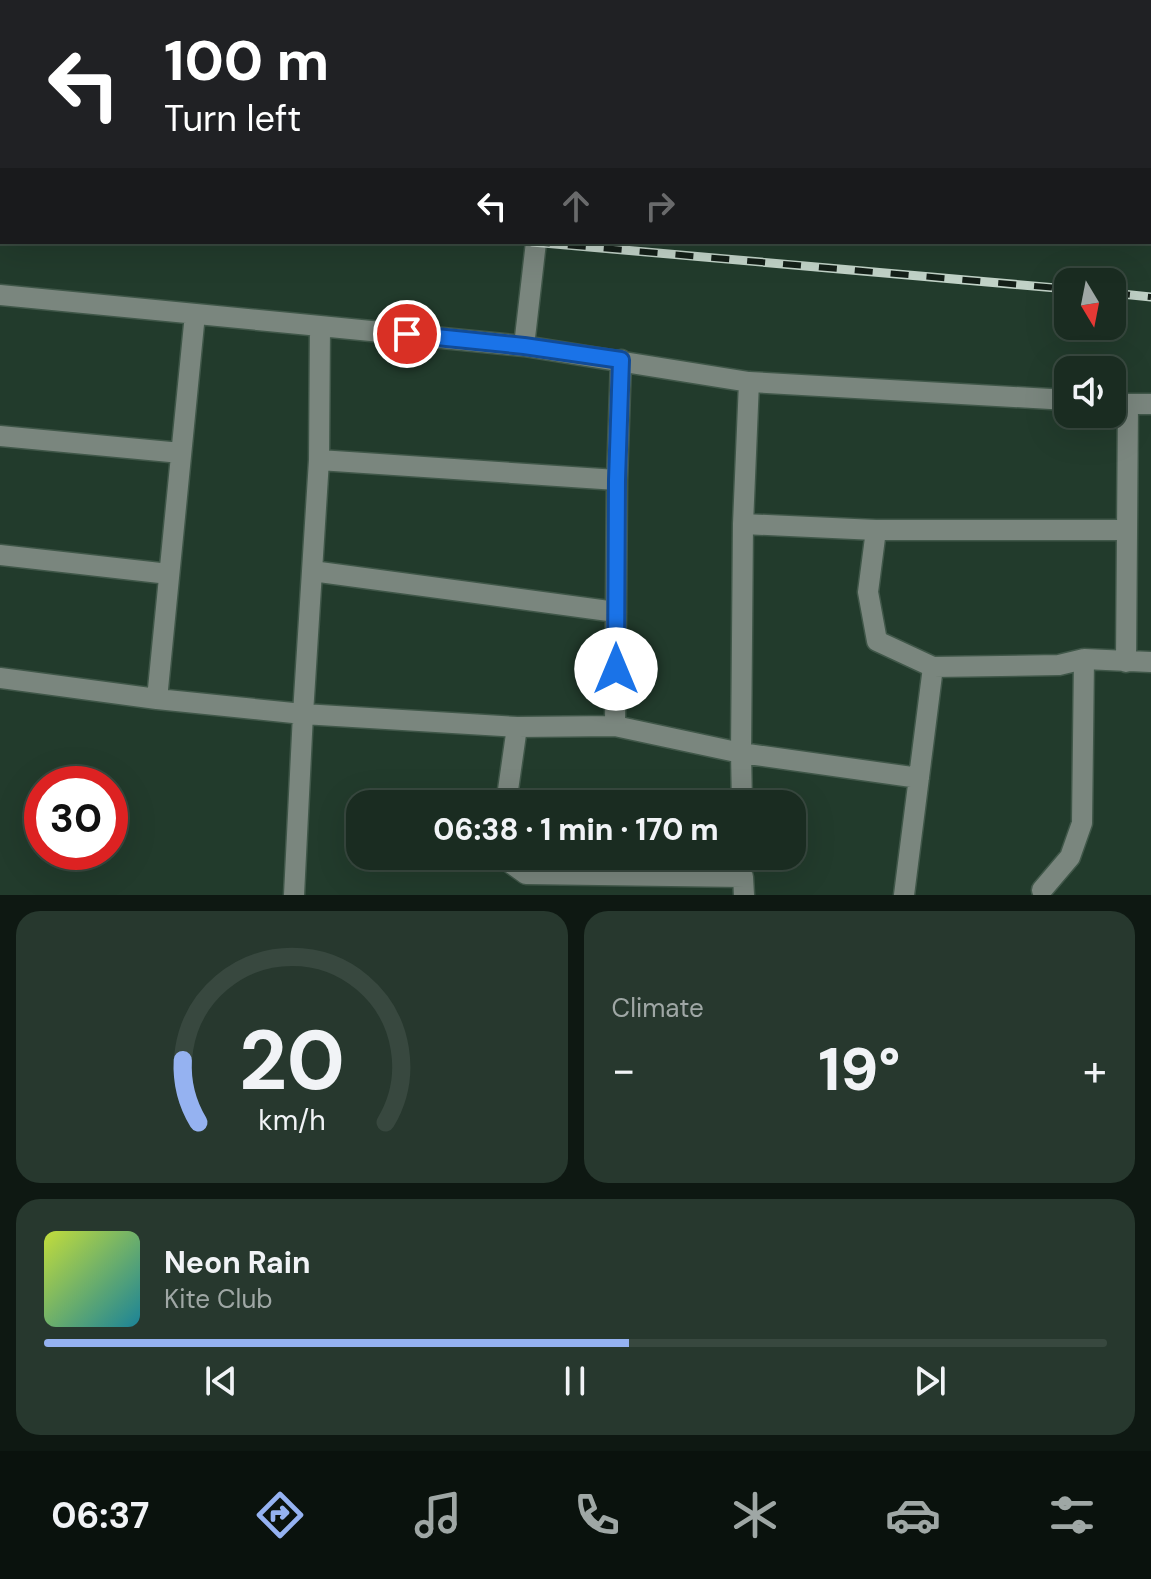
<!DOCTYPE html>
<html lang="en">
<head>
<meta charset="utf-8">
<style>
  :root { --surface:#1a2c21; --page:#27382e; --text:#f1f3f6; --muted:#9fa7a5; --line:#38483f; --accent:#95b2f1 }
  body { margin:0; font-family:"DM Sans",sans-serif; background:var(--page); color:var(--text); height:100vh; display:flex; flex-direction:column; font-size:30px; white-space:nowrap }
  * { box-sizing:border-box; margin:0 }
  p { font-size:26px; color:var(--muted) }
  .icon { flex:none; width:44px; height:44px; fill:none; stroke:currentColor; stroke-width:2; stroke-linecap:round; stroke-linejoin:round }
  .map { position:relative; height:895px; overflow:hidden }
  .drawer { display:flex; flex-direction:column; gap:16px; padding:16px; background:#0e1812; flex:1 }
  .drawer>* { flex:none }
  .hud { position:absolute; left:0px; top:0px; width:1152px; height:244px; box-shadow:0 8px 32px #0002,0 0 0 2px var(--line); background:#202124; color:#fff; overflow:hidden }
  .needle { width:52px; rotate:170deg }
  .controls { position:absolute; left:1054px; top:268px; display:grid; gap:16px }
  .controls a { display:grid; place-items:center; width:72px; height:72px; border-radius:16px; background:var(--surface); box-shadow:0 8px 32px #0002,0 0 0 2px var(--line); font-size:40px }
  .speed { position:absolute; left:24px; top:766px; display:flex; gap:16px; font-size:40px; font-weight:700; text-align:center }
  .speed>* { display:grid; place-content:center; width:104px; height:104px; border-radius:50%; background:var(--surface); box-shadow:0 8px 32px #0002,0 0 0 2px var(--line); line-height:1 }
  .speed .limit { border:12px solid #d22; background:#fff; color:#111 }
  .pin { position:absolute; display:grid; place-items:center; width:68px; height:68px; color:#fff; margin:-34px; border:4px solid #fff; border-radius:50%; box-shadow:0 2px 8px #0007 }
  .me { position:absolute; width:88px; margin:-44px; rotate:0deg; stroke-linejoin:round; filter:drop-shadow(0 0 6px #0008) }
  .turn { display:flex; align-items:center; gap:28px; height:168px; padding:0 32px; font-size:36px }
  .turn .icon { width:104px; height:104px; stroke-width:2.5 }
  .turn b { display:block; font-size:56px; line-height:68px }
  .lanes { display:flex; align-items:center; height:76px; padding:0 32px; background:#0003; justify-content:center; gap:40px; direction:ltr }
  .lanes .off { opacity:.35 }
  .big { font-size:60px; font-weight:800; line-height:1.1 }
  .drawer .widget { flex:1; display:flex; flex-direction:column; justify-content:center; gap:12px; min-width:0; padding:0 28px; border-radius:24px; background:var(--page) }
  .drawer .dial { align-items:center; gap:0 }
  .dial svg { height:208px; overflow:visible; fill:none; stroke:var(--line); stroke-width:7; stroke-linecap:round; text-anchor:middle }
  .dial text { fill:var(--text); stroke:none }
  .song { display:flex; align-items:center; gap:24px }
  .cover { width:96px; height:96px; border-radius:12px; background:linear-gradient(135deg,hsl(70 70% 55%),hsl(190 70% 35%)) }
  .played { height:8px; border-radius:4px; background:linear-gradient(90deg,var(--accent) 55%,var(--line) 55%) }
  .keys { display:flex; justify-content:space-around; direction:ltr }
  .heat { display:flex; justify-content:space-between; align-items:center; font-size:44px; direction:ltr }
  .drawer .tiles { flex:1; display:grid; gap:16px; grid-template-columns:1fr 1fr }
  .widget:last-child { grid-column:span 2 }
  .trip { position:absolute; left:346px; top:790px; width:460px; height:80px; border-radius:24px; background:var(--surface); box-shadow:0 8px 32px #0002,0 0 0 2px var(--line); font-weight:800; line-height:80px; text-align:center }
  .tab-bar { display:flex; height:128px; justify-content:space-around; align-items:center; background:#0a120d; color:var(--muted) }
  .tab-bar .icon { width:56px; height:56px }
  .tab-bar .current { color:var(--accent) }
  .tab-bar b { font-size:36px; color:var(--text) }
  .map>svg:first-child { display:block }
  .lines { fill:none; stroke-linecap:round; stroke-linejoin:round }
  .minor-casing { stroke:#405749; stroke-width:23 }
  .minor { stroke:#7a867e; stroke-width:20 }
  .rail-casing { stroke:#c1d2c7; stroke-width:9 }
  .rail { stroke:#141f18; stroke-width:6; stroke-dasharray:18; stroke-linecap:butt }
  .route-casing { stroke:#114b97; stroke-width:20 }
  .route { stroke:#1a73e8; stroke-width:14 }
</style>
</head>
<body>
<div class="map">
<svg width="1151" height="895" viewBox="0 0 1151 895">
  <rect width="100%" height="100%" fill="#223b2c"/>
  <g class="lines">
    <defs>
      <path id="minor" d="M 789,0 L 806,2
        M 334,2 L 334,0
        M 570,2 L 570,0
        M 1114,2 L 1114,0
        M 1150,32 L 1151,32
        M 0,82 L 2,82
        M 1150,227 L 1151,227
        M 0,295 L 320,326
        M 524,346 L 536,242
        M 749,382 L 743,524 L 876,530 L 1127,530
        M 0,436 L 181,453
        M 319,460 L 617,480
        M 876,530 L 868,592 L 877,641 L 933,667 L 1059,665 L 1084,659 L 1151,662
        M 0,555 L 169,574
        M 312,571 L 616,612
        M 1126,662 L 1128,404 L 1151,404
        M 0,678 L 157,699 L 303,714 L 294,895
        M 157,699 L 195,314
        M 615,726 L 617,480 L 621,360
        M 517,727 L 615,726 L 741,753 L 743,524
        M 506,804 L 517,727 L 303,714 L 319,460 L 320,326 L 524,346 L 749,382 L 1068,400
        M 742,804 L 741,753 L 919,778
        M 509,856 L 512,864 L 526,874 L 743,877 L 744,895
        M 1042,890 L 1070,857 L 1082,823 L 1084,659
        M 904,895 L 933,667"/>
    </defs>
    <use href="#minor" class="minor-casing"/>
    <use href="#minor" class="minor"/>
    <defs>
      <path id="rail" d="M 0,190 L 2,191
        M 532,242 L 1068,289
        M 1112,293 L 1151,297"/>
    </defs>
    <use href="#rail" class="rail-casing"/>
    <use href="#rail" class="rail"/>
  </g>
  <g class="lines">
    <defs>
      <path id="route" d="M 407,334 L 524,346 L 621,360 L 617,480 L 616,669"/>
    </defs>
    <use href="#route" class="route-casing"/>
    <use href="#route" class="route"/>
  </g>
</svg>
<div class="controls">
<a><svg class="needle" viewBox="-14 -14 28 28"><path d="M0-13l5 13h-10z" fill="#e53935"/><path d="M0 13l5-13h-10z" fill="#9fa7a5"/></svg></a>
<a><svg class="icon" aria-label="sound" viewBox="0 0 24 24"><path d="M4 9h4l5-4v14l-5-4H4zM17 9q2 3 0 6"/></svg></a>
</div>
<div class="speed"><div class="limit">30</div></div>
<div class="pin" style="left:407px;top:334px;background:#d93025"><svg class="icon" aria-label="arrive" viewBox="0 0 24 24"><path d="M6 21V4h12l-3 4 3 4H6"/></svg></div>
<svg class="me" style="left:616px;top:669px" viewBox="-20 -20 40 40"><circle r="19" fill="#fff"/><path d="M0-13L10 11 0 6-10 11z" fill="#1a73e8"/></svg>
<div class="trip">06:38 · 1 min · 170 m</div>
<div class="hud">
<div class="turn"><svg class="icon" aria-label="left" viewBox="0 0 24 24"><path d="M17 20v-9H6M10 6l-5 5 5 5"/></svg><div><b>100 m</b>Turn left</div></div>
<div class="lanes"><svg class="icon" aria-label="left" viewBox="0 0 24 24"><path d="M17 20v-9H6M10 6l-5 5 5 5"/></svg><svg class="icon off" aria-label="ahead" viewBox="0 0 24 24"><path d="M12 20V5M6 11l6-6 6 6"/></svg><svg class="icon off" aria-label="right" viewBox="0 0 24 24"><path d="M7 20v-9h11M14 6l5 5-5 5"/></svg></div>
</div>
</div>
<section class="drawer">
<div class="tiles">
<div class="widget dial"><svg viewBox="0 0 100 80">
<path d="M14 69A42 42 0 1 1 86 69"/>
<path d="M14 69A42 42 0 0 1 8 45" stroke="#95b2f1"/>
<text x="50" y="56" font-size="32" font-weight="700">20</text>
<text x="50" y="72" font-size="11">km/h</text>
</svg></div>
<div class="widget"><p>Climate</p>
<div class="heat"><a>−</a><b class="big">19°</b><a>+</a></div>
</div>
<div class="widget">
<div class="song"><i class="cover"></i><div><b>Neon Rain</b><p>Kite Club</p></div></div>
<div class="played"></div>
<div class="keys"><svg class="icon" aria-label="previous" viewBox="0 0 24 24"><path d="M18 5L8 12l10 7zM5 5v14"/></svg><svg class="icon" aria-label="pause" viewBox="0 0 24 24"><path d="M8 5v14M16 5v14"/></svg><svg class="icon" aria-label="next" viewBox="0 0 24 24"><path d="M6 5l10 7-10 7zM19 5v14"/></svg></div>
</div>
</div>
</section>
<nav class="tab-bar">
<b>06:37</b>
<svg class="icon current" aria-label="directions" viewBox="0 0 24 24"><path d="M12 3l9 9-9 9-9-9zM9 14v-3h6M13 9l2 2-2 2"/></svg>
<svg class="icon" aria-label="music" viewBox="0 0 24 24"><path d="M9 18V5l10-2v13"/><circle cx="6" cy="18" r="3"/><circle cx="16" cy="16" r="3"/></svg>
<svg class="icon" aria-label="phone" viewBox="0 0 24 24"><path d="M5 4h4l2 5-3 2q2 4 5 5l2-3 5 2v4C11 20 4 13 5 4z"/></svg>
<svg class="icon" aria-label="climate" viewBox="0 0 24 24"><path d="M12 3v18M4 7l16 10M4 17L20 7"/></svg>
<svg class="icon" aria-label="car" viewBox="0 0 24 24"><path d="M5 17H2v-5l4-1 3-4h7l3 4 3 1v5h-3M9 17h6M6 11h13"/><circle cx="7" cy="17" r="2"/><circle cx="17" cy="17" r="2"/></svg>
<svg class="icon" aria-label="filters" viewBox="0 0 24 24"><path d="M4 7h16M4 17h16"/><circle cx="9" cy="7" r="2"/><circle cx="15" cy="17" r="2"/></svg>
</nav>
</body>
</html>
